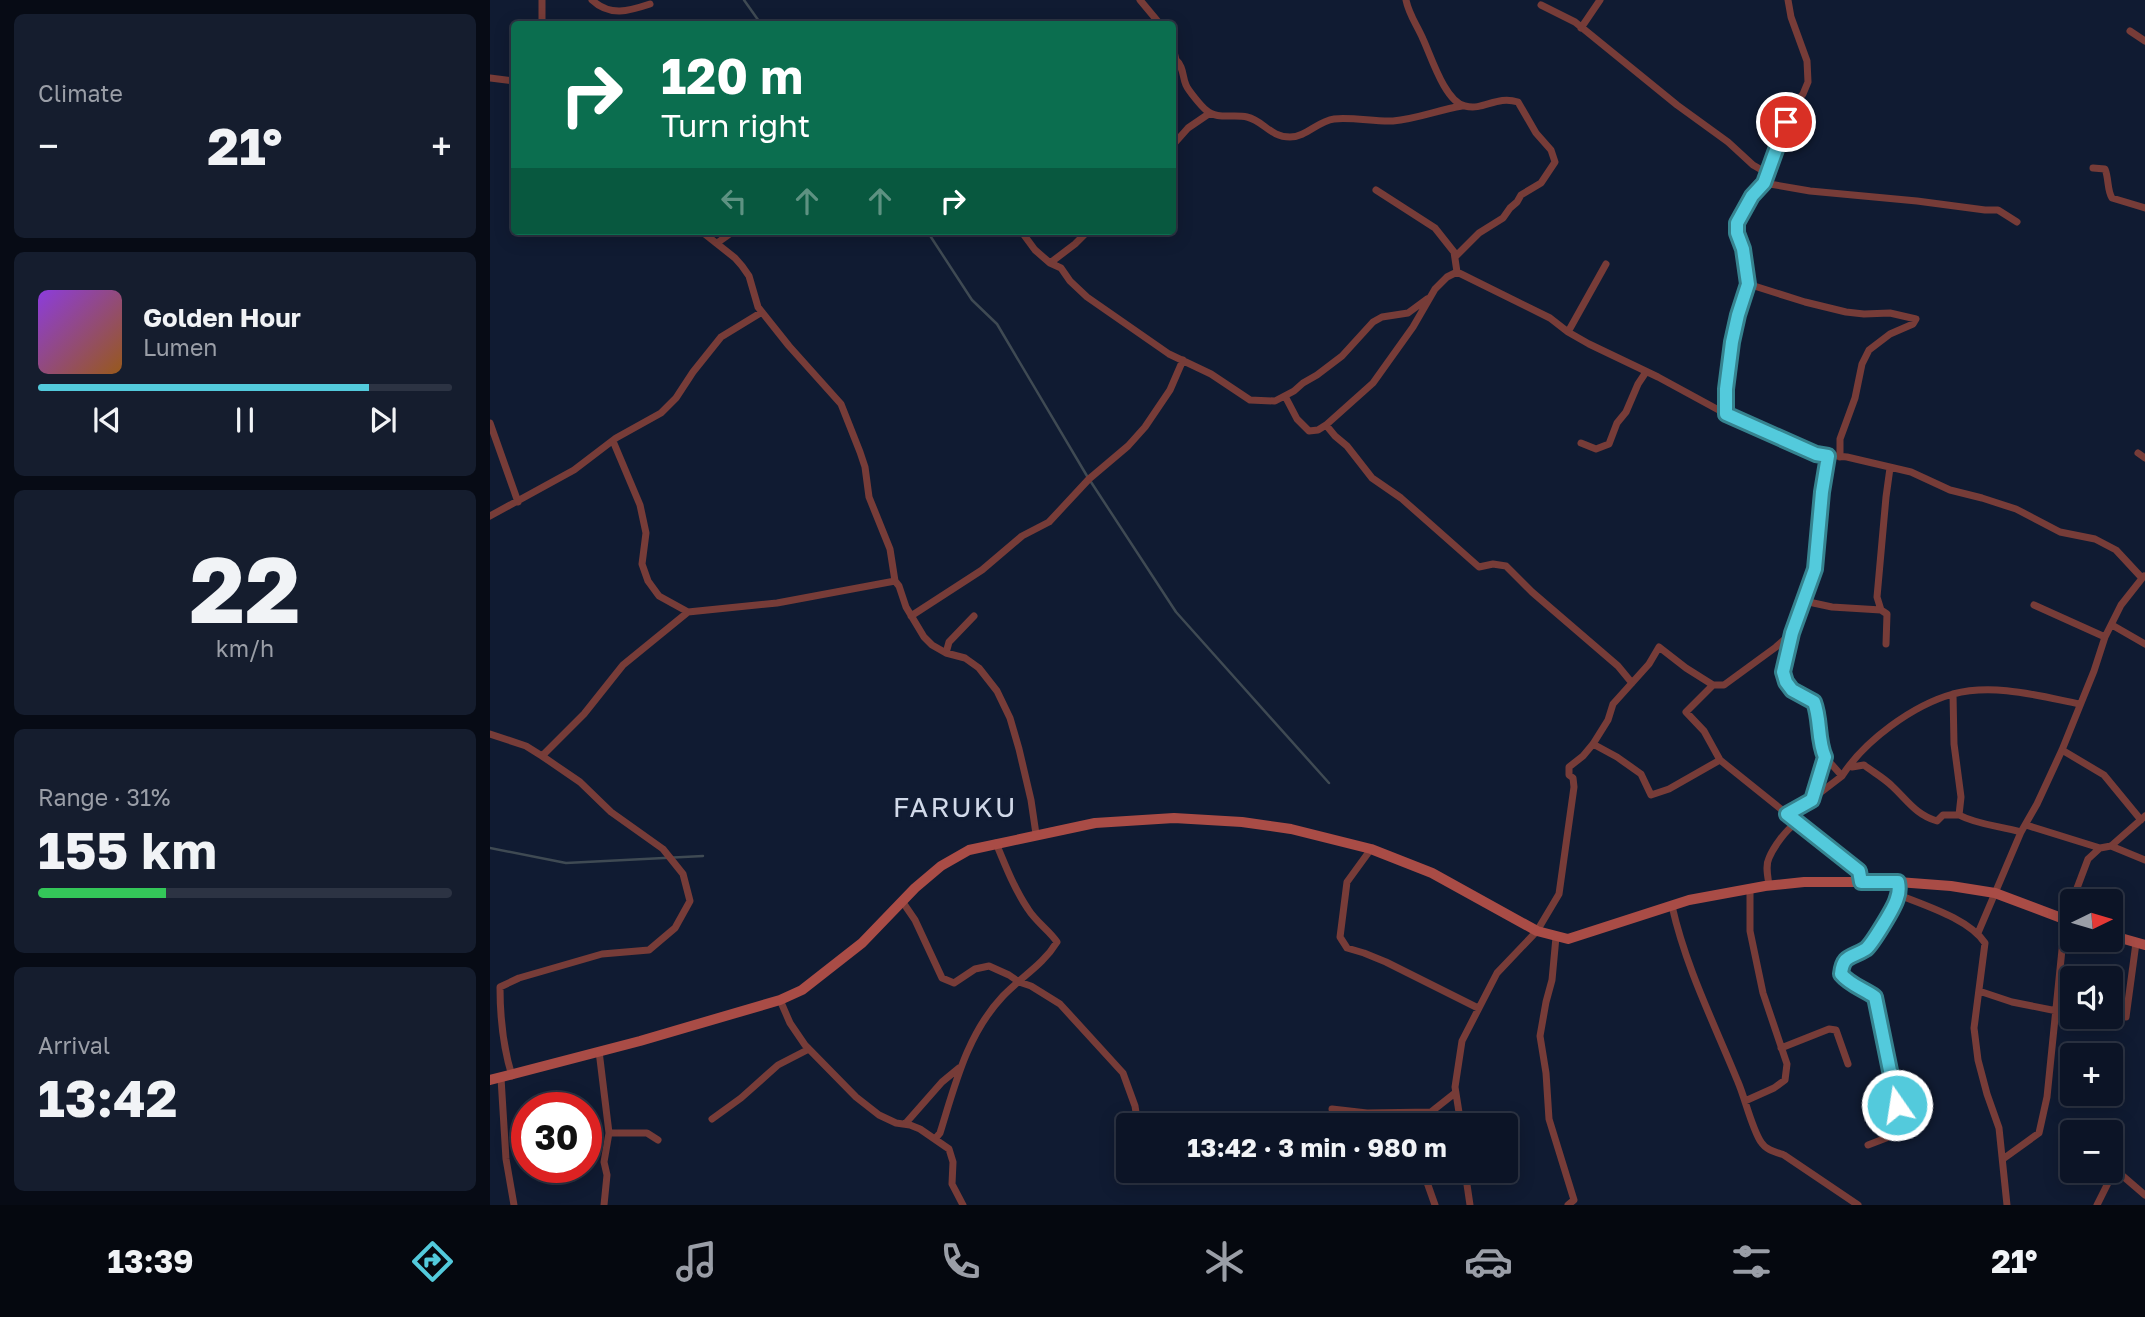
<!DOCTYPE html>
<html lang="en">
<head>
<meta charset="utf-8">
<style>
  :root { --surface:#0c1426; --page:#151d2e; --text:#f1f3f6; --muted:#9a9ea7; --line:#2c3343; --accent:#53cadc }
  body { margin:0; font-family:"Golos Text",sans-serif; background:var(--page); color:var(--text); height:100vh; display:flex; flex-direction:column; font-size:26px; white-space:nowrap }
  * { box-sizing:border-box; margin:0 }
  p { font-size:23px; color:var(--muted) }
  .icon { flex:none; width:38px; height:38px; fill:none; stroke:currentColor; stroke-width:2; stroke-linecap:round; stroke-linejoin:round }
  .map { position:relative; flex:1; overflow:hidden }
  .sheet { display:flex; flex-direction:column; gap:14px; padding:14px; background:#070b15; width:490px }
  .sheet>* { flex:none }
  .top-card { position:absolute; left:21px; top:21px; width:665px; height:214px; border-radius:7px; box-shadow:0 4px 18px #0003,0 0 0 2px var(--line); background:#0b6e4f; color:#fff; overflow:hidden }
  .needle { width:46px; rotate:85deg }
  .fabs { position:absolute; left:1570px; top:889px; display:grid; gap:14px }
  .fabs a { display:grid; place-items:center; width:63px; height:63px; border-radius:7px; background:var(--surface); box-shadow:0 4px 18px #0003,0 0 0 2px var(--line); font-size:35px }
  .speed { position:absolute; left:21px; top:1092px; display:flex; gap:14px; font-size:35px; font-weight:700; text-align:center }
  .speed>* { display:grid; place-content:center; width:91px; height:91px; border-radius:50%; background:var(--surface); box-shadow:0 4px 18px #0003,0 0 0 2px var(--line); line-height:1 }
  .speed .limit { border:10px solid #d22; background:#fff; color:#111 }
  .pin { position:absolute; display:grid; place-items:center; width:60px; height:60px; color:#fff; margin:-30px; border:4px solid #fff; border-radius:50%; box-shadow:0 2px 7px #0007 }
  .me { position:absolute; width:77px; margin:-38px; rotate:347deg; stroke-linejoin:round; filter:drop-shadow(0 0 5px #0008) }
  .turn { display:flex; align-items:center; gap:24px; height:147px; padding:0 35px; font-size:32px }
  .turn .icon { width:91px; height:91px; stroke-width:2.5 }
  .turn b { display:block; font-size:49px; line-height:60px }
  .lanes { display:flex; align-items:center; height:66px; padding:0 35px; background:#0003; justify-content:center; gap:35px; direction:ltr }
  .lanes .off { opacity:.35 }
  .big { font-size:52px; font-weight:700; line-height:1.1 }
  .sheet .card { flex:1; display:flex; flex-direction:column; justify-content:center; gap:10px; min-width:0; padding:0 24px; border-radius:10px; background:var(--page) }
  .sheet .dial { align-items:center; gap:0 }
  .dial b { font-size:91px; line-height:1 }
  .song { display:flex; align-items:center; gap:21px }
  .cover { width:84px; height:84px; border-radius:10px; background:linear-gradient(135deg,hsl(270 70% 55%),hsl(30 70% 35%)) }
  .played { height:7px; border-radius:4px; background:linear-gradient(90deg,var(--accent) 80%,var(--line) 80%) }
  .keys { display:flex; justify-content:space-around; direction:ltr }
  .heat { display:flex; justify-content:space-between; align-items:center; font-size:38px; direction:ltr }
  .charge { height:10px; border-radius:5px; background:linear-gradient(90deg,#34c759 31%,var(--line) 0) }
  .trip { position:absolute; left:626px; top:1113px; width:402px; height:70px; border-radius:7px; background:var(--surface); box-shadow:0 4px 18px #0003,0 0 0 2px var(--line); font-weight:700; line-height:70px; text-align:center }
  .tabs { display:flex; height:112px; justify-content:space-around; align-items:center; background:#05080f; color:var(--muted) }
  .tabs .icon { width:49px; height:49px }
  .tabs .selected { color:var(--accent) }
  .tabs b { font-size:32px; color:var(--text) }
  main { display:flex; flex:1; min-height:0 }
  .map>svg:first-child { display:block }
  .lines { fill:none; stroke-linecap:round; stroke-linejoin:round }
  .stream { stroke:#3f4a53; stroke-width:2.5 }
  .street { stroke:#773c38; stroke-width:7 }
  .secondary { stroke:#a94c46; stroke-width:10 }
  .route-casing { stroke:#36838f; stroke-width:18 }
  .route { stroke:#53cadc; stroke-width:12 }
  .labels { text-anchor:middle; stroke-width:7; stroke-linejoin:round; paint-order:stroke }
  .quarter-label { font-size:28px; letter-spacing:2px; fill:#d1d9e9; stroke:#101b32 }
</style>
</head>
<body>
<main>
<section class="sheet">
<div class="card"><p>Climate</p>
<div class="heat"><a>−</a><b class="big">21°</b><a>+</a></div>
</div>
<div class="card">
<div class="song"><i class="cover"></i><div><b>Golden Hour</b><p>Lumen</p></div></div>
<div class="played"></div>
<div class="keys"><svg class="icon" aria-label="previous" viewBox="0 0 24 24"><path d="M18 5L8 12l10 7zM5 5v14"/></svg><svg class="icon" aria-label="pause" viewBox="0 0 24 24"><path d="M8 5v14M16 5v14"/></svg><svg class="icon" aria-label="next" viewBox="0 0 24 24"><path d="M6 5l10 7-10 7zM19 5v14"/></svg></div>
</div>
<div class="card dial"><b>22</b><p>km/h</p></div>
<div class="card"><p>Range · 31%</p><b class="big">155 km</b><div class="charge"></div></div>
<div class="card"><p>Arrival</p><b class="big">13:42</b></div>
</section>
<div class="map">
<svg width="1655" height="1205" viewBox="0 0 1655 1205">
  <rect width="100%" height="100%" fill="#101b32"/>
  <g class="lines">
    <path class="stream" d="M 254,0 L 271,24
      M 437,231 L 482,300 L 507,324 L 597,476
      M 601,482 L 686,612 L 839,783
      M 0,848 L 76,863 L 213,856"/>
    <path class="street" d="M 102,0 C 120,17 139,11 160,4
      M 650,0 L 670,24
      M 916,0 C 919,15 927,25 933,39 C 941,56 955,102 975,106 C 994,111 1006,95 1028,102 L 1046,133 L 1061,150 L 1065,162 L 1051,183 L 1031,195 L 1027,202 L 1020,208 L 1013,218 L 989,233 L 966,256
      M 1051,5 L 1085,22 L 1187,105 L 1238,142 L 1263,165 L 1277,173 L 1274,183
      M 52,24 L 52,0
      M 1091,28 L 1110,0
      M 1640,31 L 1655,41
      M 682,43 L 686,60
      M 682,62 L 686,60 C 694,67 692,76 696,85 C 698,90 711,106 716,110 C 726,120 744,114 757,117 C 774,121 780,137 800,137 C 816,137 828,121 844,119 C 863,117 885,122 903,121 C 927,119 948,110 972,106
      M 0,78 L 24,81
      M 682,146 L 698,128 L 720,113
      M 1603,168 L 1615,169 C 1619,179 1617,190 1622,198 L 1655,208
      M 1277,173 L 1302,107 L 1313,94 L 1318,82 L 1317,61 L 1301,17 L 1298,0
      M 886,190 L 945,228 L 964,252 L 967,272
      M 211,231 L 245,258 L 252,266 L 259,276 L 268,307 L 299,346 L 351,404 L 370,452 L 375,467 L 379,497 L 400,549 L 405,581 L 409,586 L 416,607 L 434,637 L 442,645 L 456,653 L 475,658 L 489,668 L 507,691 L 520,718 L 529,749 L 541,800 L 546,834
      M 531,231 L 545,250 L 560,263 L 571,268 L 580,281 L 597,297 L 679,354 L 721,374 L 760,400 L 785,401 L 804,391 L 813,383 L 827,375 L 852,356 L 883,322 L 892,317 L 918,313 L 937,299
      M 227,243 L 244,231
      M 560,263 L 585,244 L 598,231
      M 1258,284 L 1315,302 L 1356,312 L 1374,314 L 1400,313 L 1426,319 L 1423,324 L 1400,334 L 1379,350 L 1372,364 L 1365,398 L 1350,439 L 1350,457
      M 1078,332 L 1116,264
      M 795,396 L 807,419 L 819,431 L 828,430 L 836,425 L 883,383 L 923,327 L 945,289 L 957,277 L 967,272 L 1060,318 L 1078,332 L 1099,344 L 1168,377 L 1236,414 L 1326,454 L 1357,457 L 1421,472 L 1460,490 L 1492,498 L 1526,509 L 1570,532 L 1605,539 L 1626,550 L 1652,578
      M 1236,414 L 1235,389 L 1243,342 L 1248,315 L 1258,284 L 1253,249 L 1247,233 L 1247,223 L 1262,196 L 1274,183 L 1320,191 L 1427,201 L 1495,210 L 1508,210 L 1527,222
      M 0,423 L 28,502
      M 836,425 L 845,436 L 857,446 L 882,478 L 911,498 L 989,567 L 1003,564 L 1016,566 L 1042,592 L 1128,666 L 1142,683
      M 123,441 L 150,505 L 156,533 L 152,564 L 158,581 L 169,596 L 198,612 L 287,603 L 405,581
      M 1091,443 L 1106,449 L 1119,444 L 1127,423 L 1136,412 L 1148,384 L 1156,372
      M 1648,453 L 1655,458
      M 0,516 L 84,470 L 126,438 L 171,413 L 186,398 L 203,372 L 231,337 L 272,312
      M 1314,601 L 1342,607 L 1391,610
      M 1544,605 L 1615,637
      M 421,616 L 492,570 L 532,536 L 559,522 L 599,479 L 638,446 L 655,427 L 680,390 L 693,360
      M 1622,625 L 1655,644
      M 1396,644 L 1397,614 L 1391,610 L 1387,597 L 1396,497 L 1400,468
      M 456,653 L 459,642 L 484,616
      M 1223,685 L 1234,685 L 1286,647 L 1302,633
      M 1463,694 C 1504,683 1549,696 1590,704
      M 0,734 L 36,746 L 52,756 L 94,714 L 133,665 L 198,612
      M 1103,744 L 1127,757 L 1151,774 L 1161,795 L 1179,789 L 1230,760 L 1297,814
      M 1572,750 L 1614,775 L 1651,820
      M 1335,757 L 1352,776 C 1374,741 1423,705 1463,694 L 1464,744 L 1471,797 L 1469,815 C 1488,825 1510,826 1531,832
      M 1359,766 L 1362,767 L 1374,765 C 1383,772 1394,778 1402,786 C 1417,800 1426,815 1447,821 L 1453,815 L 1469,815
      M 1322,799 L 1352,776
      M 1306,823 L 1369,871 L 1371,882
      M 1536,825 L 1610,848
      M 1621,846 L 1655,860
      M 881,849 L 857,882 L 850,937 L 857,948 L 874,953 L 896,962 L 988,1008
      M 1279,885 C 1278,877 1275,866 1279,858 C 1284,846 1296,830 1306,823 L 1297,814 L 1322,800 L 1335,757 L 1330,747 L 1328,712 L 1324,702 L 1302,690 L 1296,682 L 1293,672 L 1302,633 L 1325,569 L 1332,492 L 1338,456
      M 1409,895 C 1436,906 1479,919 1495,943 L 1484,1028 L 1488,1060 L 1497,1094 L 1509,1128 L 1517,1205
      M 412,901 L 425,920 L 452,978 L 464,983 L 485,969 L 499,966 L 519,975 L 529,982 L 541,986 L 570,1004 L 633,1073 L 645,1106 L 648,1125
      M 1182,906 C 1196,968 1224,1023 1248,1082 C 1255,1098 1262,1129 1271,1142 C 1276,1150 1285,1152 1294,1155 L 1368,1205
      M 1488,933 L 1531,832 L 1547,804 L 1572,750 L 1604,671 L 1615,637 L 1631,605 L 1654,576
      M 1066,937 L 1062,980 L 1056,1002 L 1050,1036 L 1056,1073 L 1059,1119 L 1084,1200 L 1078,1205
      M 1489,991 L 1522,1002 L 1567,1011
      M 290,1000 L 300,1023 L 315,1045 L 366,1097 L 389,1115 L 406,1123 L 420,1125 L 430,1129 L 459,1149 L 463,1162 L 462,1184 L 473,1205
      M 1636,1017 L 1646,943
      M 1291,1048 L 1339,1029 L 1346,1030 L 1358,1064
      M 109,1051 L 119,1133 L 114,1162 L 117,1175 L 114,1205
      M 22,1076 C 13,1047 10,1018 10,987 L 29,978 L 112,954 L 159,950 L 185,928 L 200,901 L 193,874 L 173,849 L 121,812 L 90,782 L 52,756
      M 11,1078 L 16,1159 L 24,1205
      M 1255,1101 L 1284,1088 L 1295,1080 L 1297,1064 L 1273,993 L 1260,931 L 1260,889
      M 842,1109 L 877,1113 L 941,1112 L 965,1093
      M 222,1119 L 251,1098 L 288,1065 L 319,1049
      M 415,1124 L 452,1082 L 469,1068
      M 932,1125 L 941,1112
      M 971,1125 L 965,1087 L 972,1041 L 1007,973 L 1047,931 L 1069,894 L 1084,787 L 1083,778 L 1079,775 L 1079,767 L 1093,756 L 1103,744 L 1118,720 L 1123,704 L 1159,664 L 1169,647 L 1196,668 L 1223,685 L 1196,712 L 1214,731 L 1230,760
      M 119,1133 L 157,1133 L 168,1140
      M 445,1139 L 450,1133 C 465,1085 477,1034 513,996 C 531,977 553,965 567,942 C 559,930 546,922 538,909 C 525,890 515,865 506,843
      M 1378,1145 L 1404,1135 L 1413,1127 L 1398,1068 L 1385,997 C 1374,989 1360,985 1351,974 C 1353,954 1362,958 1376,949 C 1382,944 1405,907 1407,898 C 1409,893 1409,887 1408,882
      M 1513,1159 L 1549,1133 L 1557,1097 L 1575,920 L 1598,859 L 1610,848 L 1621,846 L 1655,816
      M 1620,1165 L 1655,1195
      M 933,1171 L 945,1205
      M 975,1171 L 980,1205
      M 1607,1205 L 1625,1169"/>
    <path class="secondary" d="M 1620,935 L 1655,945
      M 0,1080 L 150,1041 L 290,1000 L 312,990 L 372,943 L 425,888 L 451,866 L 479,850 L 605,823 L 684,818 L 752,822 L 801,829 L 881,849 L 942,873 L 1047,931 L 1078,939 L 1199,900 L 1275,886 L 1314,882 L 1408,882 L 1461,886 L 1505,893 L 1582,922"/>
  </g>
  <g class="lines">
    <defs>
      <path id="route" d="M 1296,122 L 1274,183 L 1262,196 L 1247,223 L 1247,233 L 1253,249 L 1258,284 L 1248,315 L 1242,342 L 1236,389 L 1236,414 L 1326,454 L 1338,456 L 1332,492 L 1325,569 L 1302,633 L 1293,672 L 1296,682 L 1302,690 L 1324,702 C 1331,720 1327,739 1335,757 L 1322,800 L 1297,814 L 1369,871 L 1371,882 L 1408,882 C 1409,887 1409,893 1407,898 C 1405,907 1382,944 1376,949 C 1362,958 1353,954 1351,974 C 1360,985 1374,989 1385,997 L 1407,1105"/>
    </defs>
    <use href="#route" class="route-casing"/>
    <use href="#route" class="route"/>
  </g>
  <g class="labels">
    <g class="quarter-label">
      <text x="465" y="817">FARUKU</text>
    </g>
  </g>
</svg>
<div class="fabs">
<a><svg class="needle" viewBox="-14 -14 28 28"><path d="M0-13l5 13h-10z" fill="#e53935"/><path d="M0 13l5-13h-10z" fill="#9a9ea7"/></svg></a>
<a><svg class="icon" aria-label="sound" viewBox="0 0 24 24"><path d="M4 9h4l5-4v14l-5-4H4zM17 9q2 3 0 6"/></svg></a>
<a>+</a>
<a>−</a>
</div>
<div class="speed"><div class="limit">30</div></div>
<div class="pin" style="left:1296px;top:122px;background:#d93025"><svg class="icon" aria-label="arrive" viewBox="0 0 24 24"><path d="M6 21V4h12l-3 4 3 4H6"/></svg></div>
<svg class="me" style="left:1407px;top:1105px" viewBox="-20 -20 40 40"><circle r="17" fill="#53cadc" stroke="#fff" stroke-width="3"/><path d="M0-11L8 9 0 5-8 9z" fill="#fff"/></svg>
<div class="trip">13:42 · 3 min · 980 m</div>
<div class="top-card">
<div class="turn"><svg class="icon" aria-label="right" viewBox="0 0 24 24"><path d="M7 20v-9h11M14 6l5 5-5 5"/></svg><div><b>120 m</b>Turn right</div></div>
<div class="lanes"><svg class="icon off" aria-label="left" viewBox="0 0 24 24"><path d="M17 20v-9H6M10 6l-5 5 5 5"/></svg><svg class="icon off" aria-label="ahead" viewBox="0 0 24 24"><path d="M12 20V5M6 11l6-6 6 6"/></svg><svg class="icon off" aria-label="ahead" viewBox="0 0 24 24"><path d="M12 20V5M6 11l6-6 6 6"/></svg><svg class="icon" aria-label="right" viewBox="0 0 24 24"><path d="M7 20v-9h11M14 6l5 5-5 5"/></svg></div>
</div>
</div>
</main>
<nav class="tabs">
<b>13:39</b>
<svg class="icon selected" aria-label="directions" viewBox="0 0 24 24"><path d="M12 3l9 9-9 9-9-9zM9 14v-3h6M13 9l2 2-2 2"/></svg>
<svg class="icon" aria-label="music" viewBox="0 0 24 24"><path d="M9 18V5l10-2v13"/><circle cx="6" cy="18" r="3"/><circle cx="16" cy="16" r="3"/></svg>
<svg class="icon" aria-label="phone" viewBox="0 0 24 24"><path d="M5 4h4l2 5-3 2q2 4 5 5l2-3 5 2v4C11 20 4 13 5 4z"/></svg>
<svg class="icon" aria-label="climate" viewBox="0 0 24 24"><path d="M12 3v18M4 7l16 10M4 17L20 7"/></svg>
<svg class="icon" aria-label="car" viewBox="0 0 24 24"><path d="M5 17H2v-5l4-1 3-4h7l3 4 3 1v5h-3M9 17h6M6 11h13"/><circle cx="7" cy="17" r="2"/><circle cx="17" cy="17" r="2"/></svg>
<svg class="icon" aria-label="filters" viewBox="0 0 24 24"><path d="M4 7h16M4 17h16"/><circle cx="9" cy="7" r="2"/><circle cx="15" cy="17" r="2"/></svg>
<b>21°</b>
</nav>
</body>
</html>
